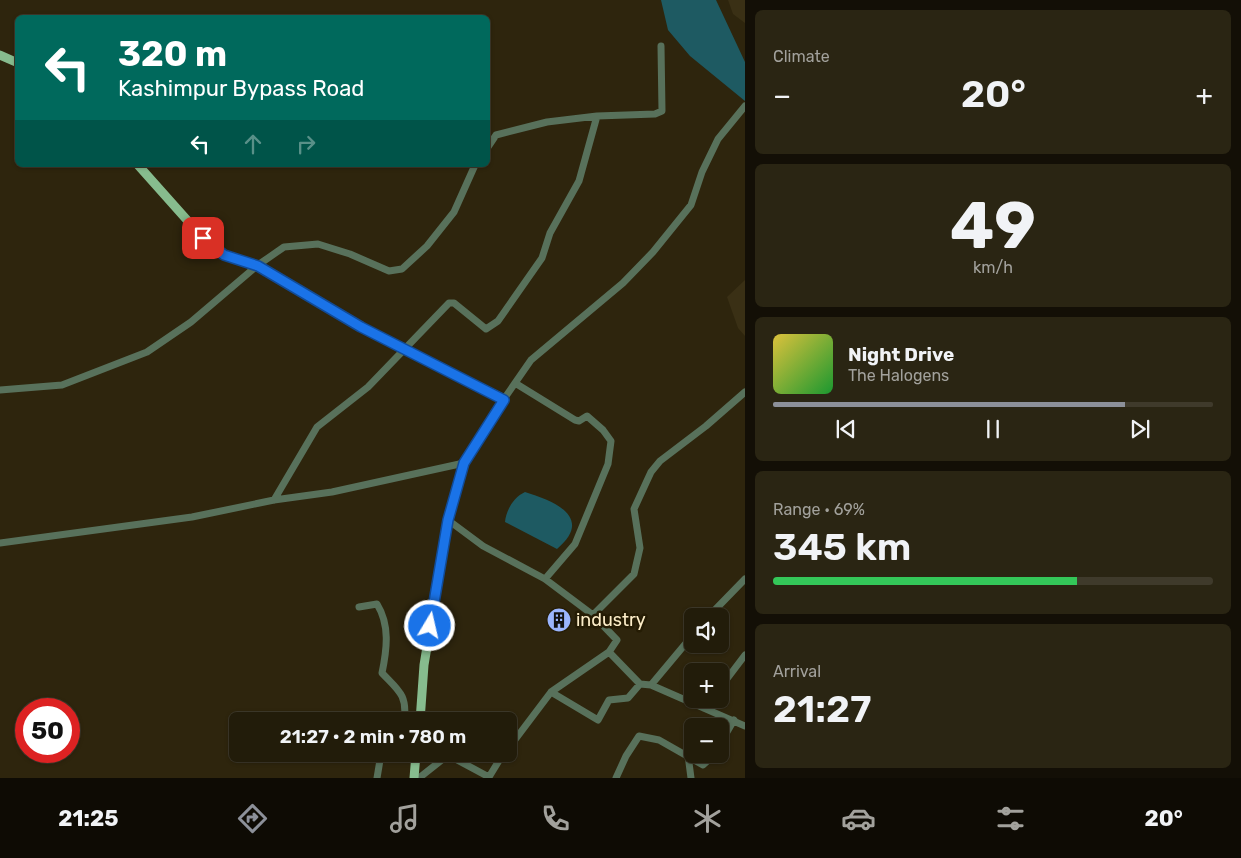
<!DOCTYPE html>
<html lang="en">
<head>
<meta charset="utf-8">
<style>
  :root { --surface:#221c0a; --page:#2a2513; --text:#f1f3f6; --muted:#a2a19c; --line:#3f3a2b; --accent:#8c9099 }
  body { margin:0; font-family:Rubik,sans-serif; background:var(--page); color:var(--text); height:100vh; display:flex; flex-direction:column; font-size:19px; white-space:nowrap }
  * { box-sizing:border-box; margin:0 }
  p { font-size:16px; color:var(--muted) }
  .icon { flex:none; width:28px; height:28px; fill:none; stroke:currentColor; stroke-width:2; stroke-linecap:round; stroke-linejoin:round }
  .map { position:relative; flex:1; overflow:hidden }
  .panel { display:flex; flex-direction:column; gap:10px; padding:10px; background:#130f06; width:496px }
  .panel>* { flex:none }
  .hud { position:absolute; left:15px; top:15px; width:475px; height:152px; border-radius:8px; box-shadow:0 1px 4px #0004,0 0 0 1px var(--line); background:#00695c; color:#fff; overflow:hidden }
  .buttons { position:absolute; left:684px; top:608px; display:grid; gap:10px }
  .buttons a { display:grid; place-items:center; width:45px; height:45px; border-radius:8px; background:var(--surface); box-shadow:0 1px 4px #0004,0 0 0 1px var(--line); font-size:25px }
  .speed { position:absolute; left:15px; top:698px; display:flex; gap:10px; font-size:25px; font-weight:700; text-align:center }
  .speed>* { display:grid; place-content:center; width:65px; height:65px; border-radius:50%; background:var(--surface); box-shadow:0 1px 4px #0004,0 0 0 1px var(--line); line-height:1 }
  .speed .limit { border:8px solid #d22; background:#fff; color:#111 }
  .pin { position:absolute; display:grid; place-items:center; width:42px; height:42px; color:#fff; margin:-21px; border-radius:10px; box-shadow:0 2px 8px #0006 }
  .me { position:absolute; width:55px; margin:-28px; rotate:9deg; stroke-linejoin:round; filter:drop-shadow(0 0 4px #0008) }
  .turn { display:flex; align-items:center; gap:18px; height:105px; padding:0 20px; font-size:22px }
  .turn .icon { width:65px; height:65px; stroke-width:2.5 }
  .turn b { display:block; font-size:35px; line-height:42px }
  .lanes { display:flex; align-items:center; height:48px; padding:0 20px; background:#0003; justify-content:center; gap:25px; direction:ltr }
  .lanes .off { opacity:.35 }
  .big { font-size:38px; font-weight:600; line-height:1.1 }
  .panel .widget { flex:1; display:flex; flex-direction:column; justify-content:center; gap:8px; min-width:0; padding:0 18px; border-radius:8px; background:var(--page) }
  .panel .dial { align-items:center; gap:0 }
  .dial b { font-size:65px; line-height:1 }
  .song { display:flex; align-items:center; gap:15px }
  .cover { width:60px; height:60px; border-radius:8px; background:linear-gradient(135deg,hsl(50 70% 55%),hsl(130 70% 35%)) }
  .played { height:5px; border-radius:2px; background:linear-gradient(90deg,var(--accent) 80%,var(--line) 80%) }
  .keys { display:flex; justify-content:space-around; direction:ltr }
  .heat { display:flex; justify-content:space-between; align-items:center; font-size:28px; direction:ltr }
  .charge { height:8px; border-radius:4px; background:linear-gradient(90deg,#34c759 69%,var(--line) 0) }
  .trip { position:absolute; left:229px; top:712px; width:288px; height:50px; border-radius:8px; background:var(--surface); box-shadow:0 1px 4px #0004,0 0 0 1px var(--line); font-weight:600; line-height:50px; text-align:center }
  .tabs { display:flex; height:80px; justify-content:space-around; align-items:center; background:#0e0b04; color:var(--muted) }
  .tabs .icon { width:35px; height:35px }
  .tabs .active { color:var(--accent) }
  .tabs b { font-size:22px; color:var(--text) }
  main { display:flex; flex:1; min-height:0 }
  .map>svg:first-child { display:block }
  .built { fill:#3a3015 }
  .water { fill:#1e5a62 }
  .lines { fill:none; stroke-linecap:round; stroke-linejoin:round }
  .minor { stroke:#58715b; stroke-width:7 }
  .major { stroke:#87bc8e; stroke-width:9 }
  .route-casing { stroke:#114b97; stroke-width:12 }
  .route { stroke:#1a73e8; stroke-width:9 }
  .labels { text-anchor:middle; stroke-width:5; stroke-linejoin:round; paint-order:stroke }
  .poi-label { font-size:18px; fill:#fdeec9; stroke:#251c04; text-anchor:start }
</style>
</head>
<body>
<main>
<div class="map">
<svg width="745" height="778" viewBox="0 0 745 778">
  <rect width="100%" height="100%" fill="#2e250d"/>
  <path class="built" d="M 728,0 L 745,0 L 745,23 L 733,14 Z
    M 745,280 L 745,336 L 738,328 L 727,297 Z"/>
  <path class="water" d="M 661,0 L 716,0 L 745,62 L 745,101 L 690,56 L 668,30 Z
    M 525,492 C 555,501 594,518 557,549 L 505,522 C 506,510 514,497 525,492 Z"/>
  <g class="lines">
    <path class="minor" d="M 488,147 L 496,135 L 547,122 L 597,116 L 655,114 L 662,111 L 661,46
      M 515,383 L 575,420 L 579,421 L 587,416 L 603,430 L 611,441 L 608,464 L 575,544 L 545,579
      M 0,390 L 62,385 L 147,352 L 191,322 L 258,265 L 284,247 L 318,244 L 350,254 L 389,271 L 402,269 L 427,246 L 454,212 L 475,165
      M 504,399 L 531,360 L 623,283 L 653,252 L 691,205 L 702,172 L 718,139 L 745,106
      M 274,500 L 317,427 L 368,387 L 449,303 L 454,303 L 486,329 L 498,321 L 542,258 L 550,233 L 579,181 L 597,116
      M 448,520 L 483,546 L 545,579 L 593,615
      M 0,543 L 192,517 L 274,500 L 332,492 L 464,463
      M 359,607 L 377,604 C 390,625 387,649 382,673 C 398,690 408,695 404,721
      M 709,616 L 745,579
      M 609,652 L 640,684 L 651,685 L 745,726
      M 651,685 L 692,636
      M 720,688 L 745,655
      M 551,692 L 598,720 L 609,700 L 628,698 L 640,684
      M 705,708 L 712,699
      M 720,744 L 734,720
      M 508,749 L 551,692 L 609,652 L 617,640 L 593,615 L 634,574 L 640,548 L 634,509 L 651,472 L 660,461 L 706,426 L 745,392
      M 688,755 L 691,778
      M 377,778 L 381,754
      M 419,778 L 448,755 L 489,777 L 503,754
      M 616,778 L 626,756 L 639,736 L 659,740 L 703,765 L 715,754"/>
    <path class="major" d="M 0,55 L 18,63
      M 138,165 L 203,238 L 224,255 L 258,265 L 361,327 L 504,399 L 464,463 L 448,520 L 424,665 L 420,721
      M 414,778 L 416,754"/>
  </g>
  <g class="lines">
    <defs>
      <path id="route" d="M 203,238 L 224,255 L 258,266 L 361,327 L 504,400 L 464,463 L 448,520 L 430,626"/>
    </defs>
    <use href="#route" class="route-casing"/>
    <use href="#route" class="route"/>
  </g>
  <defs>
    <symbol id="building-disc" viewBox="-11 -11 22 22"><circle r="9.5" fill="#9ab5fd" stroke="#251c04"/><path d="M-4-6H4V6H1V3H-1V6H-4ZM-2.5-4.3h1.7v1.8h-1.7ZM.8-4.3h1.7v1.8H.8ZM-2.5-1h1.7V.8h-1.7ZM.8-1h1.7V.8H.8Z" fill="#111"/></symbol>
  </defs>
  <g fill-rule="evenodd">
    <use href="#building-disc" x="545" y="606" width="28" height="28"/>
  </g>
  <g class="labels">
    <g class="poi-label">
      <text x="576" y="626">industry</text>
    </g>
  </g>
</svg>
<div class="buttons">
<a><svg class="icon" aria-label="sound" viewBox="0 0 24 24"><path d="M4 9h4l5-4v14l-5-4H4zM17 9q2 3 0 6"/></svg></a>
<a>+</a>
<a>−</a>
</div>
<div class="speed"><div class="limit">50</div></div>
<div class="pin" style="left:203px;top:238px;background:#d93025"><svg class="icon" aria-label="arrive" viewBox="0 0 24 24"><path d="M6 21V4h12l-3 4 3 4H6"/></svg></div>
<svg class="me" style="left:430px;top:626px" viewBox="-20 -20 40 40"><circle r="17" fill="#1a73e8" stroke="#fff" stroke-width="3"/><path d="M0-11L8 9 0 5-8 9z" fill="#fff"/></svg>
<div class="trip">21:27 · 2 min · 780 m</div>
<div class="hud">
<div class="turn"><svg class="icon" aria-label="left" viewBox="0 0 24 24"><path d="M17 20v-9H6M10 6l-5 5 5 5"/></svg><div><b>320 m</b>Kashimpur Bypass Road</div></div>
<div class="lanes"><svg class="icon" aria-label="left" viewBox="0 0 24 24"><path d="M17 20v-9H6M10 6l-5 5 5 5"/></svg><svg class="icon off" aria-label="ahead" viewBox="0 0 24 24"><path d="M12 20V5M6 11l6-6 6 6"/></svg><svg class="icon off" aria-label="right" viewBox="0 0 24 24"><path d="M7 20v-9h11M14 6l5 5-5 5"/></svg></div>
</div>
</div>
<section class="panel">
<div class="widget"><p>Climate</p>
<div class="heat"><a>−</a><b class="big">20°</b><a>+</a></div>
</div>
<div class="widget dial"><b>49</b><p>km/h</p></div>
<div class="widget">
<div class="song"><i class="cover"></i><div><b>Night Drive</b><p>The Halogens</p></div></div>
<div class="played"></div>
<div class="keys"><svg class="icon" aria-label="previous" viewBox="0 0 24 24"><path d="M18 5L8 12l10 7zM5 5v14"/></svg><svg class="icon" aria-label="pause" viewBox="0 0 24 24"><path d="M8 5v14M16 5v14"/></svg><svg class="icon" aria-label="next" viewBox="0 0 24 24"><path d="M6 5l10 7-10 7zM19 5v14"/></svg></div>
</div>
<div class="widget"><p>Range · 69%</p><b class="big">345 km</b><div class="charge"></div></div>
<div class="widget"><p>Arrival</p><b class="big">21:27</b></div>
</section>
</main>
<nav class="tabs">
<b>21:25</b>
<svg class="icon active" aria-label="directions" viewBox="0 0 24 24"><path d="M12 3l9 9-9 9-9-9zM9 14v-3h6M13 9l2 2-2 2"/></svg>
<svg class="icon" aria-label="music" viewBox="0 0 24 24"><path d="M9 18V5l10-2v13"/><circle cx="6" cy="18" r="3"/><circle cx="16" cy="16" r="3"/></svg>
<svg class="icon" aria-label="phone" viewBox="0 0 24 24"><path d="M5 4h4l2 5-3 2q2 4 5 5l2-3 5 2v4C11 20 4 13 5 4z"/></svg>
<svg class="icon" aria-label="climate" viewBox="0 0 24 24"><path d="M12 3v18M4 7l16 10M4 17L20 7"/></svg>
<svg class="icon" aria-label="car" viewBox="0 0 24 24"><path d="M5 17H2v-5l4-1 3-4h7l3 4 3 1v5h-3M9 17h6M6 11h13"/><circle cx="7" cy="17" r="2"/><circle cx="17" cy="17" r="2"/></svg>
<svg class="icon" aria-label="filters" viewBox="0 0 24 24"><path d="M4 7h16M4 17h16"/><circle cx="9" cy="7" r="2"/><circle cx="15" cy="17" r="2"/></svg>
<b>20°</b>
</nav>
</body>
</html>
